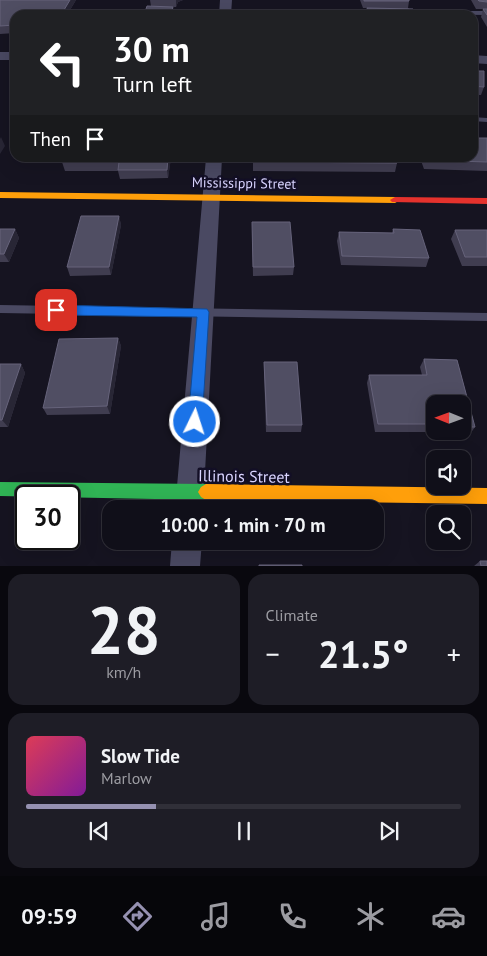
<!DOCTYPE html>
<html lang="en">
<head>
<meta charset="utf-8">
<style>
  :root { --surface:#100f19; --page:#1e1d26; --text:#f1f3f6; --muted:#9c9ca2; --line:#302f38; --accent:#9591b1 }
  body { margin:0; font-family:"PT Sans",sans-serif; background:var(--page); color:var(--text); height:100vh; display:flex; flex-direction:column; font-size:19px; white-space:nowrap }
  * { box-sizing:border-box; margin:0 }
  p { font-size:16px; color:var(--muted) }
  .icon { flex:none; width:28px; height:28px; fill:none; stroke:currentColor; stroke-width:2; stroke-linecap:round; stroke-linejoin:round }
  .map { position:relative; height:566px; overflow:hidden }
  .panel { display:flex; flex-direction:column; gap:8px; padding:8px; background:#09080e; flex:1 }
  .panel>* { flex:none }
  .hud { position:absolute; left:10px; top:10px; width:468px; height:152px; border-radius:15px; box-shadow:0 5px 20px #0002,0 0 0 1px var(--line); background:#202124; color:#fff; overflow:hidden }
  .needle { width:32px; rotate:271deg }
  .tools { position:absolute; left:426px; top:395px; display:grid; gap:10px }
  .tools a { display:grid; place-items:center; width:45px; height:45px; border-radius:10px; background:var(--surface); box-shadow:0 5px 20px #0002,0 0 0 1px var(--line); font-size:25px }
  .speed { position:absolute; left:15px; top:485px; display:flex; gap:10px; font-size:25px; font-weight:700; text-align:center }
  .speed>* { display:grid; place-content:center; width:65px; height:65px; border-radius:50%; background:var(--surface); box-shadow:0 5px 20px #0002,0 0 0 1px var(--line); line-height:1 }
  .speed .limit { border:2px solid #111; border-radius:8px; background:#fff; color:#111 }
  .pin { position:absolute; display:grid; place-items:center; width:42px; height:42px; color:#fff; margin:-21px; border-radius:10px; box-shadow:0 2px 8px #0006 }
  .me { position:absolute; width:55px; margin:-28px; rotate:4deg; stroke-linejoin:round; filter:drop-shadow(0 0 4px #0008) }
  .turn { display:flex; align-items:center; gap:18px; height:105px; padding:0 20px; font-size:22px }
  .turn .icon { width:65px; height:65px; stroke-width:2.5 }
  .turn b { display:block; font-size:35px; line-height:42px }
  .then { display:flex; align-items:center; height:48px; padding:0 20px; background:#0003; gap:10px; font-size:19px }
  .big { font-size:38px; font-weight:700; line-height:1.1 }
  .panel .tile { flex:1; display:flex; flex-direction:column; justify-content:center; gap:8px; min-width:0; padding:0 18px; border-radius:15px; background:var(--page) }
  .panel .dial { align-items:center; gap:0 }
  .dial b { font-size:65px; line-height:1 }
  .song { display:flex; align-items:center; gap:15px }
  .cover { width:60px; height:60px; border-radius:8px; background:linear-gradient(135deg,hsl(350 70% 55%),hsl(290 70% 35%)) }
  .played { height:5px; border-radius:2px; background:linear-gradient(90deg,var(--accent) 30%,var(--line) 30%) }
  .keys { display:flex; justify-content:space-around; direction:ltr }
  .heat { display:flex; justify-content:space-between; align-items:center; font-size:28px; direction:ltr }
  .panel .tiles { flex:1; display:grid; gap:8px; grid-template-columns:1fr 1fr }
  .tile:last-child { grid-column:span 2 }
  .trip { position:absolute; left:102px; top:500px; width:282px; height:50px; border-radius:15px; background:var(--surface); box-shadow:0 5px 20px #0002,0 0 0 1px var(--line); font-weight:700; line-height:50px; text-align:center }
  .tabs { display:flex; height:80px; justify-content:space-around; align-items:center; background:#06060a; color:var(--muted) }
  .tabs .icon { width:35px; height:35px }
  .tabs .active { color:var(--accent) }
  .tabs b { font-size:22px; color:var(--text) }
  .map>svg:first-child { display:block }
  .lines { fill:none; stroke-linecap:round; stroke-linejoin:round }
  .lane { fill:#4a4962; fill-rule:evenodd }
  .street { fill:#4a4962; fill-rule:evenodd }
  .fast { fill:#30b455; fill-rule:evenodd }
  .slow { fill:#ff9f0a; fill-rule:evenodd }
  .jam { fill:#e5322d; fill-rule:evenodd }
  .wall { fill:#403d50; fill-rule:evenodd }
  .shaded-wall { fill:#282635 }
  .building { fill:#504e63; stroke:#66637b }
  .route { fill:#1a73e8; stroke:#114b97 }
  .labels { text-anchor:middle; stroke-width:5; stroke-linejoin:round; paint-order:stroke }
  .street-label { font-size:14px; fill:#d9d4ff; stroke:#130f26 }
  .near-street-label { font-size:16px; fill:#d9d4ff; stroke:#130f26 }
</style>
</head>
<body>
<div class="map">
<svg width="487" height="566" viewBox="0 0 487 566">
  <rect width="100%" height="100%" fill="#161421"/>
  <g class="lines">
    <path class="lane" d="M 115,9 L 379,11 L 382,13 L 379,15 L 113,12 L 112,11 Z
      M 403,11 L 487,11 L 487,15 L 401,14 L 400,13 Z
      M 10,112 L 15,112 L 15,116 L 10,116 Z
      M 472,117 L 487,118 L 487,122 L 472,121 Z
      M 0,305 L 487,313 L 487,321 L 0,313 Z"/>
    <path class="street" d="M 220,0 L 232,0 L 231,15 L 219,15 Z
      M 0,52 L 15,52 L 15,60 L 0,60 Z
      M 472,55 L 487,56 L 487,64 L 472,63 Z
      M 206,158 L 222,158 L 203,509 L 175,509 Z
      M 172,541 L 202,541 L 200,566 L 170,566 Z"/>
    <path class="fast" d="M 0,482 L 206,484 L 211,487 L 214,492 L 211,497 L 206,500 L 0,496 Z"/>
    <path class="slow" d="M 0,192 L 395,197 L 400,200 L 395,203 L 0,198 Z
      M 206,484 L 487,488 L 487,504 L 206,500 L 201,497 L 198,492 L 201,487 Z"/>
    <path class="jam" d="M 395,197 L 487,198 L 487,204 L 392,202 L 390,200 Z"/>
  </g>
  <path class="wall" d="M 0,0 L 76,0 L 67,15 L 15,15 L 15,33 L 0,34 Z
    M 150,0 L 183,0 L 178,2 L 176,7 L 173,7 L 174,14 L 151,6 Z
    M 360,0 L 409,0 L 409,1 L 408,8 L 416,15 L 366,15 L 367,8 L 363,8 Z
    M 471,0 L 487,0 L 487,27 L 481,17 L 483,9 L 476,9 Z
    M 472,71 L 484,87 L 481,95 L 472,95 Z
    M 487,138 L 487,171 L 424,169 L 420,158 L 472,158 Z
    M 171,158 L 168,178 L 120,179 L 118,171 L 65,171 L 62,162 Z
    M 253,158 L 397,163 L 395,172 L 253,171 Z
    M 119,216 L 121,225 L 111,275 L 70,276 L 67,267 Z
    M 0,229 L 15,229 L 19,238 L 9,262 L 0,262 Z
    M 393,229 L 429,258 L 426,267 L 341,265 L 337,241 L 339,232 L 392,233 Z
    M 455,230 L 487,230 L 487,266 L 462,266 L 451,239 Z
    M 252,231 L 294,267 L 293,275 L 253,276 Z
    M 118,338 L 121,346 L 110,414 L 47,415 L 43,408 Z
    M 424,359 L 457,360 L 475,427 L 470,434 L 434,434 L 434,432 L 375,432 L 367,383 L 369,375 L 422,375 L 420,367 ZM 435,404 L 462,404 L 462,431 L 435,431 Z
    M 264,362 L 302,425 L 301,432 L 266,432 L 264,371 Z
    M 0,364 L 21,364 L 25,373 L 8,427 L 0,427 Z
    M 480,561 L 487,566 L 474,566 Z"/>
  <path class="shaded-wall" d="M 70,0 L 76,0 L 67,15 L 61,15 Z
    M 176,0 L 183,0 L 178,2 L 176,7 Z
    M 173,7 L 174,15 L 170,15 Z
    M 1,137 L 5,146 L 0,154 L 0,139 Z
    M 168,158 L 171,158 L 168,178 L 167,170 Z
    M 119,216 L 121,225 L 111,275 L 109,267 Z
    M 15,229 L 19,238 L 9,262 L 4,254 Z
    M 118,338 L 121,346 L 110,414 L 107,406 Z
    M 21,364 L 25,373 L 8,427 L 2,420 Z"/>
  <path class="building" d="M 0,0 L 70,0 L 61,15 L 15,15 L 15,25 L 0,26 Z
    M 364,0 L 409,0 L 409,1 L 364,1 Z
    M 478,0 L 487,0 L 487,2 L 479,1 Z
    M 147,6 L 173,7 L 170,15 L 144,15 Z
    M 367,8 L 413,9 L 416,15 L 369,15 Z
    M 483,9 L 487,9 L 487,15 Z
    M 472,71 L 484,71 L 484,87 L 472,86 Z
    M 472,138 L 487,138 L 487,162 L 427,160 L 426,158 L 472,158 Z
    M 64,158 L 168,158 L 167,170 L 118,170 L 119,162 L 62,162 Z
    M 253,158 L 395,158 L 397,163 L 253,162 Z
    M 81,216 L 119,216 L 109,267 L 67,267 Z
    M 252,222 L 290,222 L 294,267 L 253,267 Z
    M 0,229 L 15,229 L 4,254 L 0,254 Z
    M 393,229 L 420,230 L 429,258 L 342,256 L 339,232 L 394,233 Z
    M 455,230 L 487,230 L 487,257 L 465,257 Z
    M 118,338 L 107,406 L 43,408 L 59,339 Z
    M 424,359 L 457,360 L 475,427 L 462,427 L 462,404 L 435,404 L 435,424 L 378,424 L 369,375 L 427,375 Z
    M 264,362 L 297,362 L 302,425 L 267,425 Z
    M 0,364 L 21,364 L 2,420 L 0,420 Z
    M 480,561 L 487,561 L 487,566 L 481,566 Z
    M 259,565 L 302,565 L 302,566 L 259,566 Z"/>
  <path class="route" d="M 56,305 L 207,309 L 209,312 L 202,422 L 200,426 L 195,428 L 190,426 L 188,422 L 197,317 L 56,315 L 51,313 L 50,310 L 51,307 Z"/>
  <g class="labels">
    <g class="street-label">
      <text transform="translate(244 183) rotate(1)" y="5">Mississippi Street</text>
    </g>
    <g class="near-street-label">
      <text transform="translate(244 476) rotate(1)" y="6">Illinois Street</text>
    </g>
  </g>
</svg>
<div class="tools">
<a><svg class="needle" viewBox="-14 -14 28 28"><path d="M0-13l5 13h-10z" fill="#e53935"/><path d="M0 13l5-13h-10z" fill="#9c9ca2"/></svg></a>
<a><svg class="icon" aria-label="sound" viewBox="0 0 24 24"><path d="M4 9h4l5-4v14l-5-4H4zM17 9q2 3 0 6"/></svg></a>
<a><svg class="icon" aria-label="search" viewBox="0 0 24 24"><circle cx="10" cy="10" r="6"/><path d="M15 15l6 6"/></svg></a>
</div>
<div class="speed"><div class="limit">30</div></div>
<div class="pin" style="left:56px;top:310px;background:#d93025"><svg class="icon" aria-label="arrive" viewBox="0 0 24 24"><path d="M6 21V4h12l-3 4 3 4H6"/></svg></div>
<svg class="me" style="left:195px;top:422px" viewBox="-20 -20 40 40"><circle r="17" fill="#1a73e8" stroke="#fff" stroke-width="3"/><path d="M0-11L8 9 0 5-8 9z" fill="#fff"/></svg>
<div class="trip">10:00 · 1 min · 70 m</div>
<div class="hud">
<div class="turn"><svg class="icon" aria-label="left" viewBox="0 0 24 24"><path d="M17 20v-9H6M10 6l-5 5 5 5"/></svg><div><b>30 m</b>Turn left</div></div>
<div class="then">Then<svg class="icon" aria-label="arrive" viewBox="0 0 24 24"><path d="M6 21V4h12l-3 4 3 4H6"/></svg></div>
</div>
</div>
<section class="panel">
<div class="tiles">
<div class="tile dial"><b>28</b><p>km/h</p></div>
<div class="tile"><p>Climate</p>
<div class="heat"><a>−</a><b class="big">21.5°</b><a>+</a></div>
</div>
<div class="tile">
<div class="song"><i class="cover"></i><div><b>Slow Tide</b><p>Marlow</p></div></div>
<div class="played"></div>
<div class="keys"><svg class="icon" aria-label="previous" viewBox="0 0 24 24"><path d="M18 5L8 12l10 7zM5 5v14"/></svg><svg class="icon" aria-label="pause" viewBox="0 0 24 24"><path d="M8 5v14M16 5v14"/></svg><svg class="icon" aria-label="next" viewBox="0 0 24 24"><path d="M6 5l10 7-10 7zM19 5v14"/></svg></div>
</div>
</div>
</section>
<nav class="tabs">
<b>09:59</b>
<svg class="icon active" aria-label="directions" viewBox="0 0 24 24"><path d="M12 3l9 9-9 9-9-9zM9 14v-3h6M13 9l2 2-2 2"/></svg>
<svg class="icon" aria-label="music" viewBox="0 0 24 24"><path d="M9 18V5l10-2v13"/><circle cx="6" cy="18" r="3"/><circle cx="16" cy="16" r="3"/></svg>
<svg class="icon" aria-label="phone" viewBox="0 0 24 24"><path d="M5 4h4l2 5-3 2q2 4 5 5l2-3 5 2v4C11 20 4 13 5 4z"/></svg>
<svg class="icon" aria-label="climate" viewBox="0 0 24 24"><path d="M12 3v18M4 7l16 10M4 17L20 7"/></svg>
<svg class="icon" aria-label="car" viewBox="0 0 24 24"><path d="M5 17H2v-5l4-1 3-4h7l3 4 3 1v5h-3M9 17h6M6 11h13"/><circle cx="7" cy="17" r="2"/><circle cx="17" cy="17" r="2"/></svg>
</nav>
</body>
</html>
